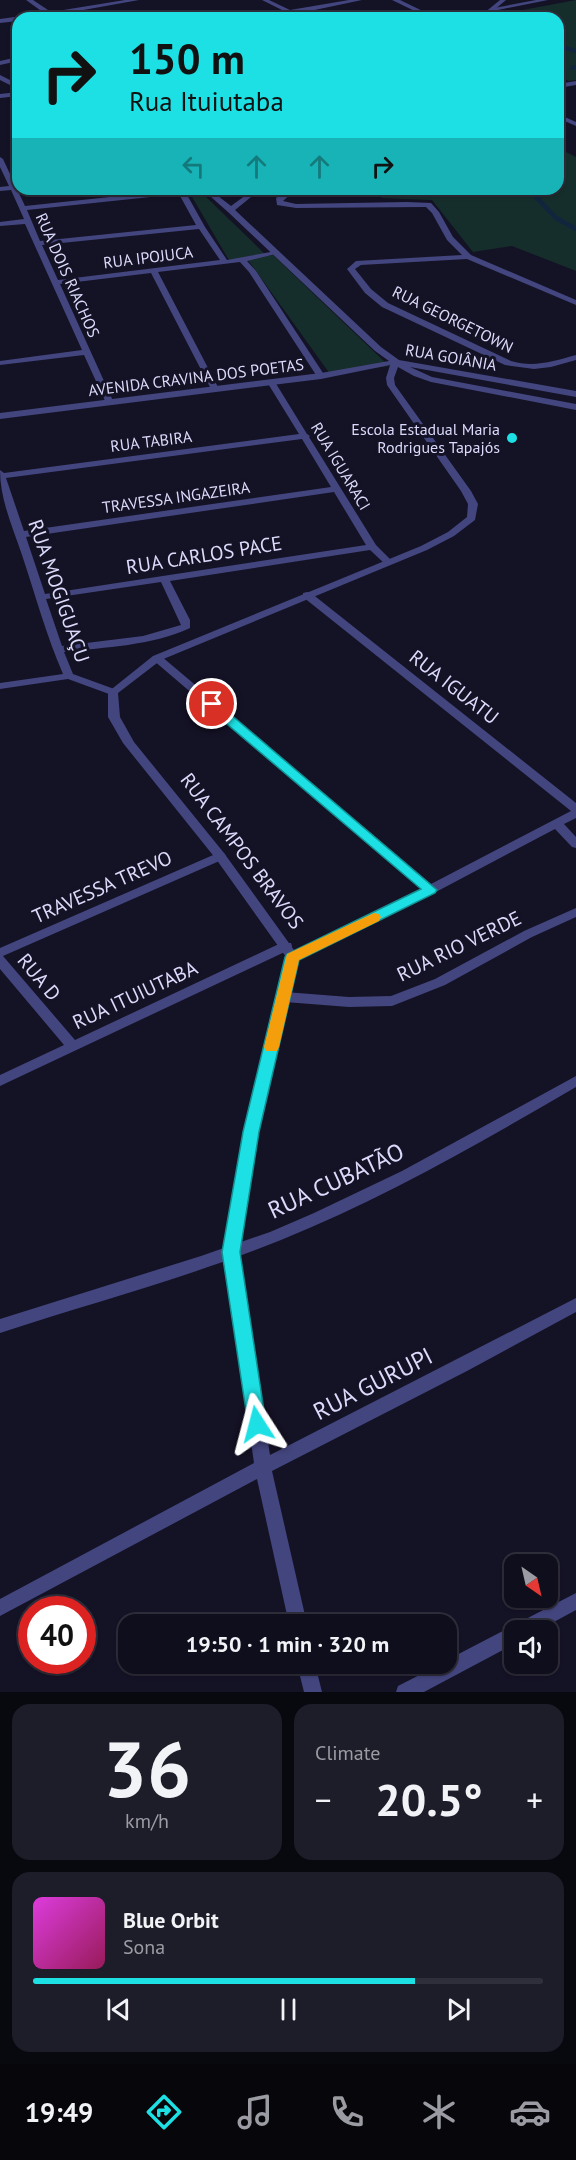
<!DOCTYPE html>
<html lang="en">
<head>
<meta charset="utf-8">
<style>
  :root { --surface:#0f0e1c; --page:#1d1c29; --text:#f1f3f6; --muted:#9b9ca3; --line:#2f2e3b; --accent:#1de0e4 }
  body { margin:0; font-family:"PT Sans",sans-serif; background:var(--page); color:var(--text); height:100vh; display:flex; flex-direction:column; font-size:22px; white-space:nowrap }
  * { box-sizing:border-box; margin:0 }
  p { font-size:20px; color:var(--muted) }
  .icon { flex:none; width:33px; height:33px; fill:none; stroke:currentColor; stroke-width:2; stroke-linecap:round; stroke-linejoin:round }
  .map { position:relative; height:1692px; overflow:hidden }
  .drawer { display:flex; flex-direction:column; gap:12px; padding:12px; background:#08080f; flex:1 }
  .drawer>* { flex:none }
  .top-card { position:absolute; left:12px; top:12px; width:552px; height:183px; border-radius:18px; box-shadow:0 2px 4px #0004,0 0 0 2px var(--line); background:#1de0e4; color:#111; overflow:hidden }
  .needle { width:39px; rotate:146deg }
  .tools { position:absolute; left:504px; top:1554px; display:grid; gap:12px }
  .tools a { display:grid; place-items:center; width:54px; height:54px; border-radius:12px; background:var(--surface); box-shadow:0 2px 4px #0004,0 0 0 2px var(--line); font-size:30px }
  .speed { position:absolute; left:18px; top:1596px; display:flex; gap:12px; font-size:30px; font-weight:700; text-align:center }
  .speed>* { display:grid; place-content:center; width:78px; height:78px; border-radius:50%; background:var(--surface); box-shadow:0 2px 4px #0004,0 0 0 2px var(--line); line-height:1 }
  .speed .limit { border:9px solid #d22; background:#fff; color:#111 }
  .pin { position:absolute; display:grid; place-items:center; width:51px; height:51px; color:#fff; margin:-26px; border:3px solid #fff; border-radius:50%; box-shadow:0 2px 6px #0007 }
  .me { position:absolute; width:66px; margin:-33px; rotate:351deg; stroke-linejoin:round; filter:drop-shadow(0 0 4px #0008) }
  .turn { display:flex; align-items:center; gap:21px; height:126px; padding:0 18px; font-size:27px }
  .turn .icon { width:78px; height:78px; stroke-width:2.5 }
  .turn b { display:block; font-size:42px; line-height:51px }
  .lanes { display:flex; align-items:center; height:57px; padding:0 18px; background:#0003; justify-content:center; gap:30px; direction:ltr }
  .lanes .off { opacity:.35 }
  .big { font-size:45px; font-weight:600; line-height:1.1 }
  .drawer .card { flex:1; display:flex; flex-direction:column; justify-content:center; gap:9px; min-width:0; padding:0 21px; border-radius:18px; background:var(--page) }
  .drawer .dial { align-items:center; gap:0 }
  .dial b { font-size:78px; line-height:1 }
  .song { display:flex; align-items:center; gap:18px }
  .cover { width:72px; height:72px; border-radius:9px; background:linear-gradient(135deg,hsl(300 70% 55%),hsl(330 70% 35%)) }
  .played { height:6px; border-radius:3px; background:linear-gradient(90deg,var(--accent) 75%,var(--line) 75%) }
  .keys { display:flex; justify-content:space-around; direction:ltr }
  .heat { display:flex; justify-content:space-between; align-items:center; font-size:33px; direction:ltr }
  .drawer .tiles { flex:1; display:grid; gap:12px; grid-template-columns:1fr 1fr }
  .card:last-child { grid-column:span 2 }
  .trip { position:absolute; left:118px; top:1614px; width:339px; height:60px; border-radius:18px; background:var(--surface); box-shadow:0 2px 4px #0004,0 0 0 2px var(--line); font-weight:600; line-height:60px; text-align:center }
  .tabs { display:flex; height:96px; justify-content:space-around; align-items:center; background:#06060b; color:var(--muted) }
  .tabs .icon { width:42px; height:42px }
  .tabs .selected { color:var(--accent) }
  .tabs b { font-size:27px; color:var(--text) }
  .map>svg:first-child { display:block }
  .green { fill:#162e2b }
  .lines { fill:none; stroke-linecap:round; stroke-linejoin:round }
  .stream-far1 { stroke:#11253f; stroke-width:4 }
  .stream { stroke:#11253f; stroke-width:4.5 }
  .minor { fill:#43457e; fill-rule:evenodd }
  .tertiary { fill:#43457e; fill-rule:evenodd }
  .route { fill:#1de0e4; stroke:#139294; stroke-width:1.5 }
  .slow { fill:#f59e0b }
  .poi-dot { fill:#1de0e4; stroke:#141225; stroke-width:2 }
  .labels { text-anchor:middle; stroke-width:6; stroke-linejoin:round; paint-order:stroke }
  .far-street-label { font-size:16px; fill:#dbdafb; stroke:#141225 }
  .far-poi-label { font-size:16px; fill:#dbdafb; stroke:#141225; text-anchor:end }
  .street-label { font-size:20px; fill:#dbdafb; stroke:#141225 }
  .near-street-label { font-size:24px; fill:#dbdafb; stroke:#141225 }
</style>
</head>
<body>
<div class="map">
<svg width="576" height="1692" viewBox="0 0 576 1692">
  <rect width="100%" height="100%" fill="#141225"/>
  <path class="green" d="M 576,0 L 576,80 L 569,81 L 558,76 L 558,18 L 503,18 L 512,12 Z
    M 558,148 L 576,157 L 576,271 L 512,246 L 473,252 L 432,200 L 381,198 L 392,189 L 558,189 Z
    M 202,193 L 267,256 L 273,255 L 389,366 L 330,374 L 248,260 L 230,262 L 191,195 Z"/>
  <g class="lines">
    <path class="stream-far1" d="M 558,46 L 576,51
      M 572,68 L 576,67
      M 530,189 L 537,198"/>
    <path class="stream" d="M 536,197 L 556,218 L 576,229"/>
    <path class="minor" d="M 26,0 L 33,0 L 51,12 L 125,0 L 139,0 L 50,16 L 18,18 L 18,21 L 0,23 L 0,19 L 44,13 Z
      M 262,0 L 269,0 L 290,10 L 349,0 L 362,0 L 291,15 L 253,18 L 284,11 Z
      M 392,0 L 400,0 L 437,18 L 429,18 Z
      M 500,0 L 506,0 L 493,11 L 489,11 L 489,9 Z
      M 18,57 L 18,61 L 0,65 L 0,61 Z
      M 576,81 L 576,85 L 558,88 L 558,84 Z
      M 18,92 L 18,96 L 0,98 L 0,94 Z
      M 558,114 L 576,122 L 576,126 L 558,118 Z
      M 0,157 L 3,159 L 25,206 L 185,189 L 208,189 L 186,193 L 205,227 L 227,260 L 276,251 L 280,253 L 247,261 L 256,271 L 325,376 L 318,378 L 249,272 L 240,262 L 158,272 L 219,389 L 218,391 L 211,389 L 151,273 L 60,284 L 114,403 L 113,405 L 106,403 L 84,355 L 0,365 L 0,361 L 82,350 L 25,224 L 0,226 L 0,222 L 24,219 L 11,190 L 0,191 L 0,187 L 9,186 L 0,167 ZM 179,194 L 196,225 L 40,241 L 27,210 ZM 199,229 L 220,260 L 58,280 L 42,245 Z
      M 289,189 L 296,189 L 283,201 L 296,204 L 407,202 L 431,203 L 439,212 L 453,237 L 471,255 L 576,300 L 576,305 L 467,259 L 361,265 L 355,269 L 371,289 L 388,303 L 511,361 C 534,368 554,361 576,355 L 576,360 L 551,367 L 534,369 L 505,365 L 382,307 L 365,293 L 347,269 L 356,261 L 462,255 L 447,240 L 432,213 L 426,207 L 296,208 L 277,205 L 276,198 Z
      M 268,380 L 275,382 L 307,434 L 310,436 L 309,437 L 376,545 L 391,560 L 391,564 L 385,564 L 370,550 L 170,581 L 190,620 L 190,628 C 151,646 106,647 64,652 L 73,674 L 117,690 L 118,692 L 117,694 L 109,694 L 68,679 L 0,689 L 0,683 L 63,674 C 46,635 35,594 22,555 C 13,528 0,500 0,470 L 4,473 L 299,434 L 267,382 ZM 302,439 L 331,487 L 24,531 L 6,478 ZM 334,492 L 366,545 L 45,594 L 26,537 ZM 161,582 L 181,625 L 143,636 L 62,646 L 46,599 Z
      M 307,592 L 311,593 L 576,803 L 576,818 L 564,824 L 576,837 L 576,848 L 572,847 L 555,829 L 434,893 L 298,960 L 288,960 L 287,957 L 288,954 L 421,889 L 153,660 L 152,658 L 153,656 L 161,656 L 431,884 L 571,811 L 303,597 L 303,593 Z
      M 220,852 L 224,853 L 226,856 L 224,859 L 3,956 L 75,1040 L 281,943 L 291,943 L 292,946 L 291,949 L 0,1086 L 0,1075 L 64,1045 L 0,969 L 0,948 Z
      M 576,908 L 576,917 L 532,937 L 445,985 L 392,1006 L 349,1007 L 285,1002 L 280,1000 L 278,997 L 280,994 L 285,992 L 349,997 L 391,996 L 435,979 L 524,931 Z
      M 576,1076 L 576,1087 C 480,1143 384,1198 281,1240 C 190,1277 94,1302 0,1333 L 0,1319 L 201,1256 L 270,1232 L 314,1213 L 402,1171 Z
      M 576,1593 L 576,1610 L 539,1630 L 514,1630 L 514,1644 L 424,1692 L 396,1692 L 398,1686 L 441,1664 L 447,1664 L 447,1660 Z"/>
    <path class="tertiary" d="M 536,0 L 548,0 L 493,11 L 484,18 L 477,18 L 489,9 Z
      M 0,75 L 18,84 L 18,89 L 0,80 Z
      M 202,189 L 209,189 L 231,206 L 254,189 L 261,189 L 235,210 L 381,347 L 399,360 L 576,391 L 576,397 L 410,367 L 432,377 L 576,404 L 576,410 L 431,382 L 414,376 L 398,367 L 394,378 L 395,385 L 471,491 L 478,504 L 475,520 L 454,536 L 427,550 L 161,660 L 118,693 L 120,717 L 134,742 L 224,853 L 299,957 L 258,1132 L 239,1252 L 270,1455 L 576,1298 L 576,1312 L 467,1371 L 272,1471 L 307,1624 L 289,1624 L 257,1479 L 0,1616 L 0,1599 L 254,1463 L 223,1252 L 244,1132 L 286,957 L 216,859 L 123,743 L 108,717 L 108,692 L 153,656 L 421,546 L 448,532 L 467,517 L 468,504 L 461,491 L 387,385 L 386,378 L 390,365 L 321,379 L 0,419 L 0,413 L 321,373 L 389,361 L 375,351 L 228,212 Z
      M 297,1664 L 315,1664 L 322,1692 L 304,1692 Z"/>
  </g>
  <path class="route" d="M 212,701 L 216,702 L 437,890 L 435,893 L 299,960 L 259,1132 L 240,1252 L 266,1424 L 264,1429 L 257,1432 L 250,1429 L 248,1424 L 222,1252 L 243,1132 L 285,957 L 287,954 L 421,889 L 207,707 L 206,704 Z"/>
  <path class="slow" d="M 374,913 L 379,914 L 381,917 L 379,921 L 299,960 L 279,1047 L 277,1051 L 266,1051 L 264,1047 L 287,954 Z"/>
  <circle class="poi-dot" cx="512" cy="438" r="6"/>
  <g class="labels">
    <g class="far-street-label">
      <text transform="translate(148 257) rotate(-7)" y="6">RUA IPOJUCA</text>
      <text transform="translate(68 275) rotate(66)" y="6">RUA DOIS RIACHOS</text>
      <text transform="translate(453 319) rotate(26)" y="6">RUA GEORGETOWN</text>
      <text transform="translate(451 357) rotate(10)" y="6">RUA GOIÂNIA</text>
      <text transform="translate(196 377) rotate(-7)" y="6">AVENIDA CRAVINA DOS POETAS</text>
      <text transform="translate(151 441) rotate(-7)" y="6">RUA TABIRA</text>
      <text transform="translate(341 466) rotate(59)" y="6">RUA IGUARACI</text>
      <text transform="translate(176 497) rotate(-8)" y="6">TRAVESSA INGAZEIRA</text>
    </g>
    <g class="far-poi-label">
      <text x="500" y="435">Escola Estadual Maria<tspan x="500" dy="18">Rodrigues Tapajós</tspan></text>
    </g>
    <g class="street-label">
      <text transform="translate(204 555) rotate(-9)" y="7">RUA CARLOS PACE</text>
      <text transform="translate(59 591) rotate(71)" y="7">RUA MOGIGUAÇU</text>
      <text transform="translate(454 687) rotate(38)" y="7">RUA IGUATU</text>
      <text transform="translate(242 851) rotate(53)" y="7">RUA CAMPOS BRAVOS</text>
      <text transform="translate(102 887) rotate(-24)" y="7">TRAVESSA TREVO</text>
      <text transform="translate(459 946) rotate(-26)" y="7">RUA RIO VERDE</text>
      <text transform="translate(39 977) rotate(50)" y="7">RUA D</text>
      <text transform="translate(135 995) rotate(-25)" y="7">RUA ITUIUTABA</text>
    </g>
    <g class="near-street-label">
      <text transform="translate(336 1181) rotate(-25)" y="8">RUA CUBATÃO</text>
      <text transform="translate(373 1384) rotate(-27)" y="8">RUA GURUPI</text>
    </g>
  </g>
</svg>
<div class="tools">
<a><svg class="needle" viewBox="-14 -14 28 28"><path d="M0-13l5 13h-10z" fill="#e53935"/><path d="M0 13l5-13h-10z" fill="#9b9ca3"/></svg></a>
<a><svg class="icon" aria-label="sound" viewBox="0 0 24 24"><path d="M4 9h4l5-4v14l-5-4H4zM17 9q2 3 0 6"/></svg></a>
</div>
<div class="speed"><div class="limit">40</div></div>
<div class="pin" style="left:212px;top:704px;background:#d93025"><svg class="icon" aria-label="arrive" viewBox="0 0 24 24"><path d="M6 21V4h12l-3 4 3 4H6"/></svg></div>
<svg class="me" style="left:257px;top:1424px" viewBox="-20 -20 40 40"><path d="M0-17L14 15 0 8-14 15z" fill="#1de0e4" stroke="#fff" stroke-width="4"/></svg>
<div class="trip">19:50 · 1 min · 320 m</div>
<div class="top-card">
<div class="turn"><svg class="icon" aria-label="right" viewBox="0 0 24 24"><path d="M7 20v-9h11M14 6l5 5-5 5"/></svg><div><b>150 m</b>Rua Ituiutaba</div></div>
<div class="lanes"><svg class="icon off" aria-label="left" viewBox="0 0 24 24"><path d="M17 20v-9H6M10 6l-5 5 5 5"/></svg><svg class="icon off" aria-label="ahead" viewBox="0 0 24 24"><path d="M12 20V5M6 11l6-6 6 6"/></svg><svg class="icon off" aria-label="ahead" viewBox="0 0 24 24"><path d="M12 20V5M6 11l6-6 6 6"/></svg><svg class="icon" aria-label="right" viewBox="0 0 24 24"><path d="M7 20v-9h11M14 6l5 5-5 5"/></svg></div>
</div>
</div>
<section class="drawer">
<div class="tiles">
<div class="card dial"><b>36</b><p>km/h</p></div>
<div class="card"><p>Climate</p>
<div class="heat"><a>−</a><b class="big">20.5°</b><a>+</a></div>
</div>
<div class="card">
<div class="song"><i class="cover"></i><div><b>Blue Orbit</b><p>Sona</p></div></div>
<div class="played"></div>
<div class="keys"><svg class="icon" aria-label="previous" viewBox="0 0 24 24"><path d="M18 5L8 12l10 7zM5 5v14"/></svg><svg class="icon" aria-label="pause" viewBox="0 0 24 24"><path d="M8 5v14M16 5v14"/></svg><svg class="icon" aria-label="next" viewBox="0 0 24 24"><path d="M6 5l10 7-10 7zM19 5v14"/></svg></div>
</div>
</div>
</section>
<nav class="tabs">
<b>19:49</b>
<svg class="icon selected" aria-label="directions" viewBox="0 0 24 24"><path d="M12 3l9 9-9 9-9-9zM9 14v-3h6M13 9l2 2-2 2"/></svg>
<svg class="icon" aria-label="music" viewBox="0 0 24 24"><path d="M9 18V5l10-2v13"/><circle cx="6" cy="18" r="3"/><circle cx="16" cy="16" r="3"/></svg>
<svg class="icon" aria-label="phone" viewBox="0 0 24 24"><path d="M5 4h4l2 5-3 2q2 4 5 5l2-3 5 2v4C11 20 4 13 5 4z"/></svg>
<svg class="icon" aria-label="climate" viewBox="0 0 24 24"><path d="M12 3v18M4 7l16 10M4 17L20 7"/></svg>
<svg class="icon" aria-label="car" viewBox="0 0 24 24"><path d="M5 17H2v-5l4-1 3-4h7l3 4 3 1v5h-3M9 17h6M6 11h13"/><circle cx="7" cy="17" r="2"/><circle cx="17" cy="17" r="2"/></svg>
</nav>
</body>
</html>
